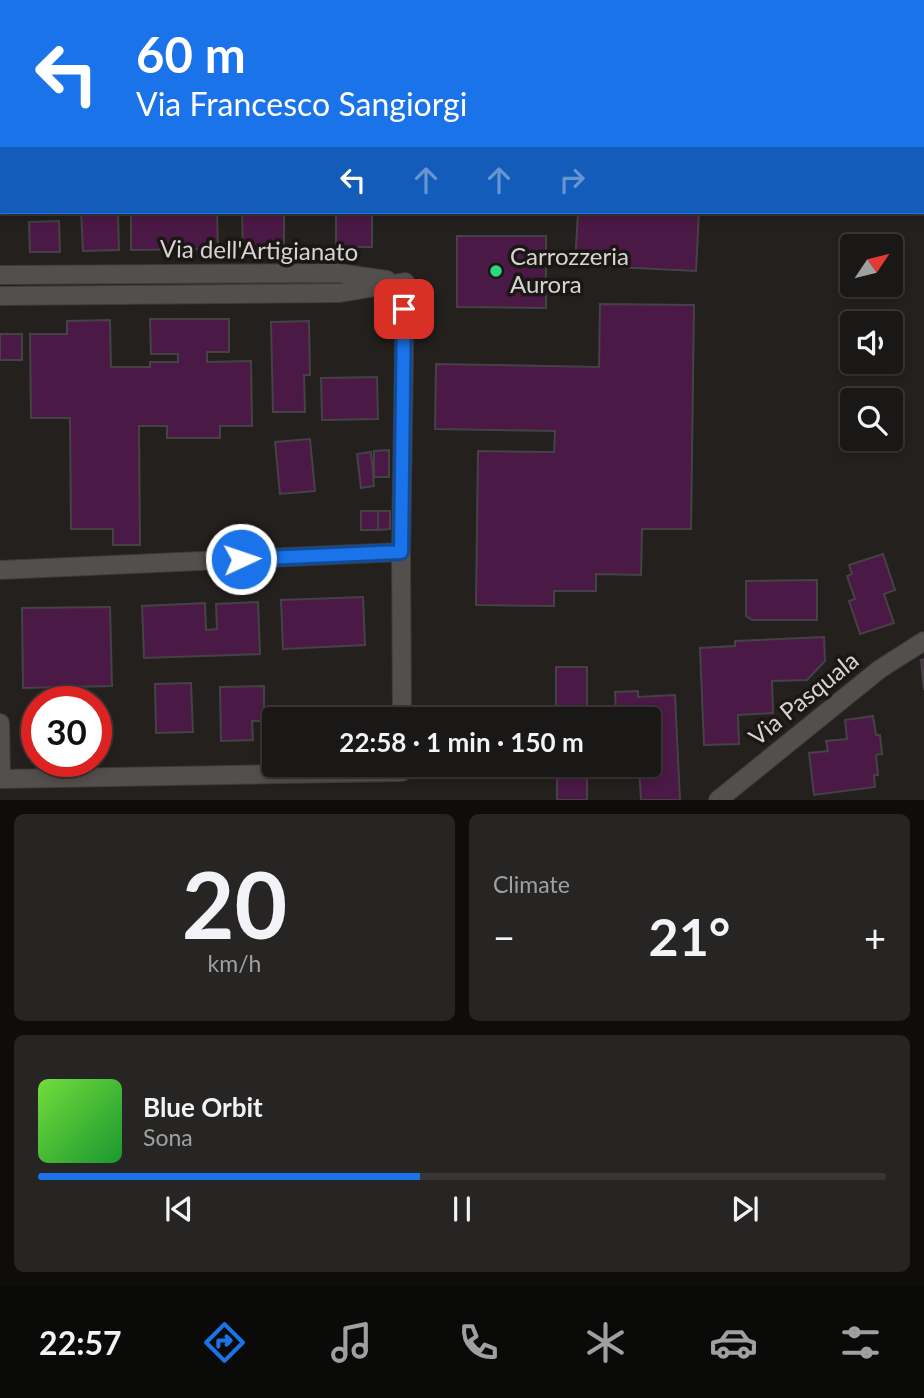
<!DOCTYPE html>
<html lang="en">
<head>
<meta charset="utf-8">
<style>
  :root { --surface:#1a1816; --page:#272523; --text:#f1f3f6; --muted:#9fa0a1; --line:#383735; --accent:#1a73e8 }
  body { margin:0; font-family:Lato,sans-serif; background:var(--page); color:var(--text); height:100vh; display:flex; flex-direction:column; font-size:26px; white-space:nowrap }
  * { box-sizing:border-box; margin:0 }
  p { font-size:23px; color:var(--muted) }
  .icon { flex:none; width:38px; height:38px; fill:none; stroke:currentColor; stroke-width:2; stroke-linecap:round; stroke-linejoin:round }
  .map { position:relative; height:800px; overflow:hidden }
  .drawer { display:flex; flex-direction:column; gap:14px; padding:14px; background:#0e0d0c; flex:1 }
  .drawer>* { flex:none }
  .top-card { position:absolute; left:0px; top:0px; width:924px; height:214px; box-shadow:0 4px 10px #0003,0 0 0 2px var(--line); background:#1a73e8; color:#fff; overflow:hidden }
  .needle { width:46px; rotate:55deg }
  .fabs { position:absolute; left:840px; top:234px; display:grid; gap:14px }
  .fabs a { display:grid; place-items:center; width:63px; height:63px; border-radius:7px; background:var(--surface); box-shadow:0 4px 10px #0003,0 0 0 2px var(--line); font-size:35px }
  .speed { position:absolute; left:21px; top:686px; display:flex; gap:14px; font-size:35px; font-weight:700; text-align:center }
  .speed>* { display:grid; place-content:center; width:91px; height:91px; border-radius:50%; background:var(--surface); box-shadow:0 4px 10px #0003,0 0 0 2px var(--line); line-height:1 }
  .speed .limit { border:10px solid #d22; background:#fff; color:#111 }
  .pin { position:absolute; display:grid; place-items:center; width:60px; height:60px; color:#fff; margin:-30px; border-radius:14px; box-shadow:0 4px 10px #0006 }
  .me { position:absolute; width:77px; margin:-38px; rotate:87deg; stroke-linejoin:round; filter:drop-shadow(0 0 5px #0008) }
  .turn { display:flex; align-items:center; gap:24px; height:147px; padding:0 21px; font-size:32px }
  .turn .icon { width:91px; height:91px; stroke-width:2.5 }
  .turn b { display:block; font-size:49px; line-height:60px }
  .lanes { display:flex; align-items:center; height:66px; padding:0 21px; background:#0003; justify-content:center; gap:35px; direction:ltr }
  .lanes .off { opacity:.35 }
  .big { font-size:52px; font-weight:700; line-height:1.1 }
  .drawer .card { flex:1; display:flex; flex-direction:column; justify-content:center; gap:10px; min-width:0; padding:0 24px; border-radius:10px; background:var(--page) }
  .drawer .dial { align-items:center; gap:0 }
  .dial b { font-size:91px; line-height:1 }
  .song { display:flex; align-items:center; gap:21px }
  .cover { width:84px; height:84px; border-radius:10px; background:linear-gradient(135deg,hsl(100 70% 55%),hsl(130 70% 35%)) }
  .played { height:7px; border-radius:4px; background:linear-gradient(90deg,var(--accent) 45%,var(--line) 45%) }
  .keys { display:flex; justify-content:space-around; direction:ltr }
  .heat { display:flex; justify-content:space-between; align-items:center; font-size:38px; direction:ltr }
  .drawer .tiles { flex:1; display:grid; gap:14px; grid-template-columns:1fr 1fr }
  .card:last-child { grid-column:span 2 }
  .trip { position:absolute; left:262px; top:707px; width:399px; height:70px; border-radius:7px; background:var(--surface); box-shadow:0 4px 10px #0003,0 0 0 2px var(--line); font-weight:700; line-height:70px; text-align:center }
  .tab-bar { display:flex; height:112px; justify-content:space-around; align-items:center; background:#0a0a09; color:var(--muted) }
  .tab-bar .icon { width:49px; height:49px }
  .tab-bar .on { color:var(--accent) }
  .tab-bar b { font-size:32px; color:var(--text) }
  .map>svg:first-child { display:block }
  .building { fill:#4b1946; stroke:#454244; stroke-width:2 }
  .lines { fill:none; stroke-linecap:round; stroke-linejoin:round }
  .street-casing { stroke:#3d3a38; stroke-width:20 }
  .street { stroke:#534f4c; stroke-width:18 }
  .route-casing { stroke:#114b97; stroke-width:18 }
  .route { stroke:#1a73e8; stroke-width:12 }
  .poi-dot { fill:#2ed883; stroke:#1a1715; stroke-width:2.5 }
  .labels { text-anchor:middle; stroke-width:7; stroke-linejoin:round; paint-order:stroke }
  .street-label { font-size:24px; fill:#d6d3d2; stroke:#1a1715 }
  .poi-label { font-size:24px; fill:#d6d3d2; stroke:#1a1715; text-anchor:start }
</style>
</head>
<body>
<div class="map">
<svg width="924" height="800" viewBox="0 0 924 800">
  <rect width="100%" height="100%" fill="#23201e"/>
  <path class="building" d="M 0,0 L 41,0 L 41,2 L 2,2 L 2,89 L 0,89 Z
    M 294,0 L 345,0 L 345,1 L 294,2 Z
    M 595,0 L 713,0 L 713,2 L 595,2 Z
    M 26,212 L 56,212 L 56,214 L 26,215 Z
    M 81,212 L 118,212 L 119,250 L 83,251 Z
    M 131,212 L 217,212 L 218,249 L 131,250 Z
    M 242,212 L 284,212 L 284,248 L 243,249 Z
    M 336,212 L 372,212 L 372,247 L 336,247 Z
    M 578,212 L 699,212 L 696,271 L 575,265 Z
    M 59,221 L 60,252 L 30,252 L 29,222 Z
    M 457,236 L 546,236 L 546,308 L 457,307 Z
    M 600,304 L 694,305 L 691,529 L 642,529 L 641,575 L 596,574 L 596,591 L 554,591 L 554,606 L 476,605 L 478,451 L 554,452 L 555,431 L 435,429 L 436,364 L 599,367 Z
    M 150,319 L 229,319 L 229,352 L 207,352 L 207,362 L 251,361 L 252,426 L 220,426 L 220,438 L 167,438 L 167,426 L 139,426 L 140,545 L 113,545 L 113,529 L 71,529 L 70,418 L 31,418 L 30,334 L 67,334 L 67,321 L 110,320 L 111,367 L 150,367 L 150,362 L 178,362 L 178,354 L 151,354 Z
    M 309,321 L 310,375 L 304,375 L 305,412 L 273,412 L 271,322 Z
    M 0,334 L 22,334 L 22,360 L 0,360 Z
    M 377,377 L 378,419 L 322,420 L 321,378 Z
    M 310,439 L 315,491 L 280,494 L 275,442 Z
    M 389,450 L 389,477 L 374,477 L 374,451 Z
    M 371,452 L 374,486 L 361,488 L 357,454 Z
    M 361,511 L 378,511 L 378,530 L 361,530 Z
    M 378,511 L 390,511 L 390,529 L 378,530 Z
    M 883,554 L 895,590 L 884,594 L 894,623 L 860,634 L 849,601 L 855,599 L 847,576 L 852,574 L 849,565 Z
    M 817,580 L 817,620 L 752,620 L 746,616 L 746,581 Z
    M 363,597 L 365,645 L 283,649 L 281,600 Z
    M 258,602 L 260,654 L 144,658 L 142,606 L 205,603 L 206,630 L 217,629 L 216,604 Z
    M 110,607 L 112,686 L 23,688 L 22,608 Z
    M 824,637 L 825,661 L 807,680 L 772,681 L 773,713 L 738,715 L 739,744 L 704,745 L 700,648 L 735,646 L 735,641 Z
    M 924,659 L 924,690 L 921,660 Z
    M 556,667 L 587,667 L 587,719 L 556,719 Z
    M 191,683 L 193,732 L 156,733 L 155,684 Z
    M 264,686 L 264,721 L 252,721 L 253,740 L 221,741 L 220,687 Z
    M 638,691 L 638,697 L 675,695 L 680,800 L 641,800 L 639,765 L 649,765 L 649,719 L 616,719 L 615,692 Z
    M 873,716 L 876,735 L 880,735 L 882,754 L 876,755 L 878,775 L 874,775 L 875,787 L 814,795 L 809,753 L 828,751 L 826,741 L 847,739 L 845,720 Z
    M 557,765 L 587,765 L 587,800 L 557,800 Z"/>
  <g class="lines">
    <defs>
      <path id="street" d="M 253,0 L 253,2
        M 453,2 L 454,0
        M 0,275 L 338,273 L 387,280
        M 0,296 L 340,293 L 405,282
        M 0,570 L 401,552
        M 402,719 L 401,552 L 405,282
        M 0,723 L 1,779 L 402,772 L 402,765
        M 718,800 L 880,669 L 924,641"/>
    </defs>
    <use href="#street" class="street-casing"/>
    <use href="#street" class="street"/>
  </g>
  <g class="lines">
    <defs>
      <path id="route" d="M 241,559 L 401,552 L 404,309"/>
    </defs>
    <use href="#route" class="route-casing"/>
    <use href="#route" class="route"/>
  </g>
  <circle class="poi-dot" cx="496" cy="271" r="7"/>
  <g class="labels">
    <g class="street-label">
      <text transform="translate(259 251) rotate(1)" y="8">Via dell'Artigianato</text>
      <text transform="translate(804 699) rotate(-39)" y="8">Via Pasquala</text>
    </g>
    <g class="poi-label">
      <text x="510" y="265">Carrozzeria<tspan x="510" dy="28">Aurora</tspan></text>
    </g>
  </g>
</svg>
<div class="fabs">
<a><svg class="needle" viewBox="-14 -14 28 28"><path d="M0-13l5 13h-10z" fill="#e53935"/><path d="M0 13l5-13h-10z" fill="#9fa0a1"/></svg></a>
<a><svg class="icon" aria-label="sound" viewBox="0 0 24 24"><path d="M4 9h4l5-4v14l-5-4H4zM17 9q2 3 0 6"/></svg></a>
<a><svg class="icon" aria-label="search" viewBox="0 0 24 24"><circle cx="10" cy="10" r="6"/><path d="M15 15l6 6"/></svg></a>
</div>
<div class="speed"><div class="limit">30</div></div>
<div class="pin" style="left:404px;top:309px;background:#d93025"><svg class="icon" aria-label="arrive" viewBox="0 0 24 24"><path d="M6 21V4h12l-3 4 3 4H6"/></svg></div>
<svg class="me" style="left:241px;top:559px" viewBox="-20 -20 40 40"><circle r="17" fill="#1a73e8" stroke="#fff" stroke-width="3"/><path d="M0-11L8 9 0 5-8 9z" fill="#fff"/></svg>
<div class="trip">22:58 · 1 min · 150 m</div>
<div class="top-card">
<div class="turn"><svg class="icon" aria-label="left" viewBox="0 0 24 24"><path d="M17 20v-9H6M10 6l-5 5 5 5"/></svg><div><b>60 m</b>Via Francesco Sangiorgi</div></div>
<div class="lanes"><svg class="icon" aria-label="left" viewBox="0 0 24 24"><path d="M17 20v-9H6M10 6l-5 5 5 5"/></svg><svg class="icon off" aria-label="ahead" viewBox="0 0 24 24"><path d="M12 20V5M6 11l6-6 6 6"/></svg><svg class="icon off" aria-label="ahead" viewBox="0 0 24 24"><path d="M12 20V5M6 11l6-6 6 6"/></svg><svg class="icon off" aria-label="right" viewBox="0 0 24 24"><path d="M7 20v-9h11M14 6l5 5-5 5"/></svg></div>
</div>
</div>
<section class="drawer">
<div class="tiles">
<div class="card dial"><b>20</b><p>km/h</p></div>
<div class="card"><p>Climate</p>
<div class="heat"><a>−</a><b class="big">21°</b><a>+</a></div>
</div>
<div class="card">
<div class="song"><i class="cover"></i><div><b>Blue Orbit</b><p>Sona</p></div></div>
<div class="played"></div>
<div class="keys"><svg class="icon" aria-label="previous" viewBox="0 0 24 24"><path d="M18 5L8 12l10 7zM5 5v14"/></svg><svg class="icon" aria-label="pause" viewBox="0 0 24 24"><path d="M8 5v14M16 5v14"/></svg><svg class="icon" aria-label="next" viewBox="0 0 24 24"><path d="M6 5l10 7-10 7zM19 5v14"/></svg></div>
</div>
</div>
</section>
<nav class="tab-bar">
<b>22:57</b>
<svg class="icon on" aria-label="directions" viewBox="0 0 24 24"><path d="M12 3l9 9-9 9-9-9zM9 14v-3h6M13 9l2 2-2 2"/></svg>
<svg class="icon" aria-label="music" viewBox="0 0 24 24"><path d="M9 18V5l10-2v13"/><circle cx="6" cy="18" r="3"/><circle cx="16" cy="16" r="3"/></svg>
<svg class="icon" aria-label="phone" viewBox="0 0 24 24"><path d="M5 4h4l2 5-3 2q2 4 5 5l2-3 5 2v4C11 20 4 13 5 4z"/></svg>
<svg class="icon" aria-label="climate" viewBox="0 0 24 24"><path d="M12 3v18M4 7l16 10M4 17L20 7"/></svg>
<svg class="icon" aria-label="car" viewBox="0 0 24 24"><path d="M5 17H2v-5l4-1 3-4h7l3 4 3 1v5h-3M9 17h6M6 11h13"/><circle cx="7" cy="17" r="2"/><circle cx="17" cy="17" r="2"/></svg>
<svg class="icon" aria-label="filters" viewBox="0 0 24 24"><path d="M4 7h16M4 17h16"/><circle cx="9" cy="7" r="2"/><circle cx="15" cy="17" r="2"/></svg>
</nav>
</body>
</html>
